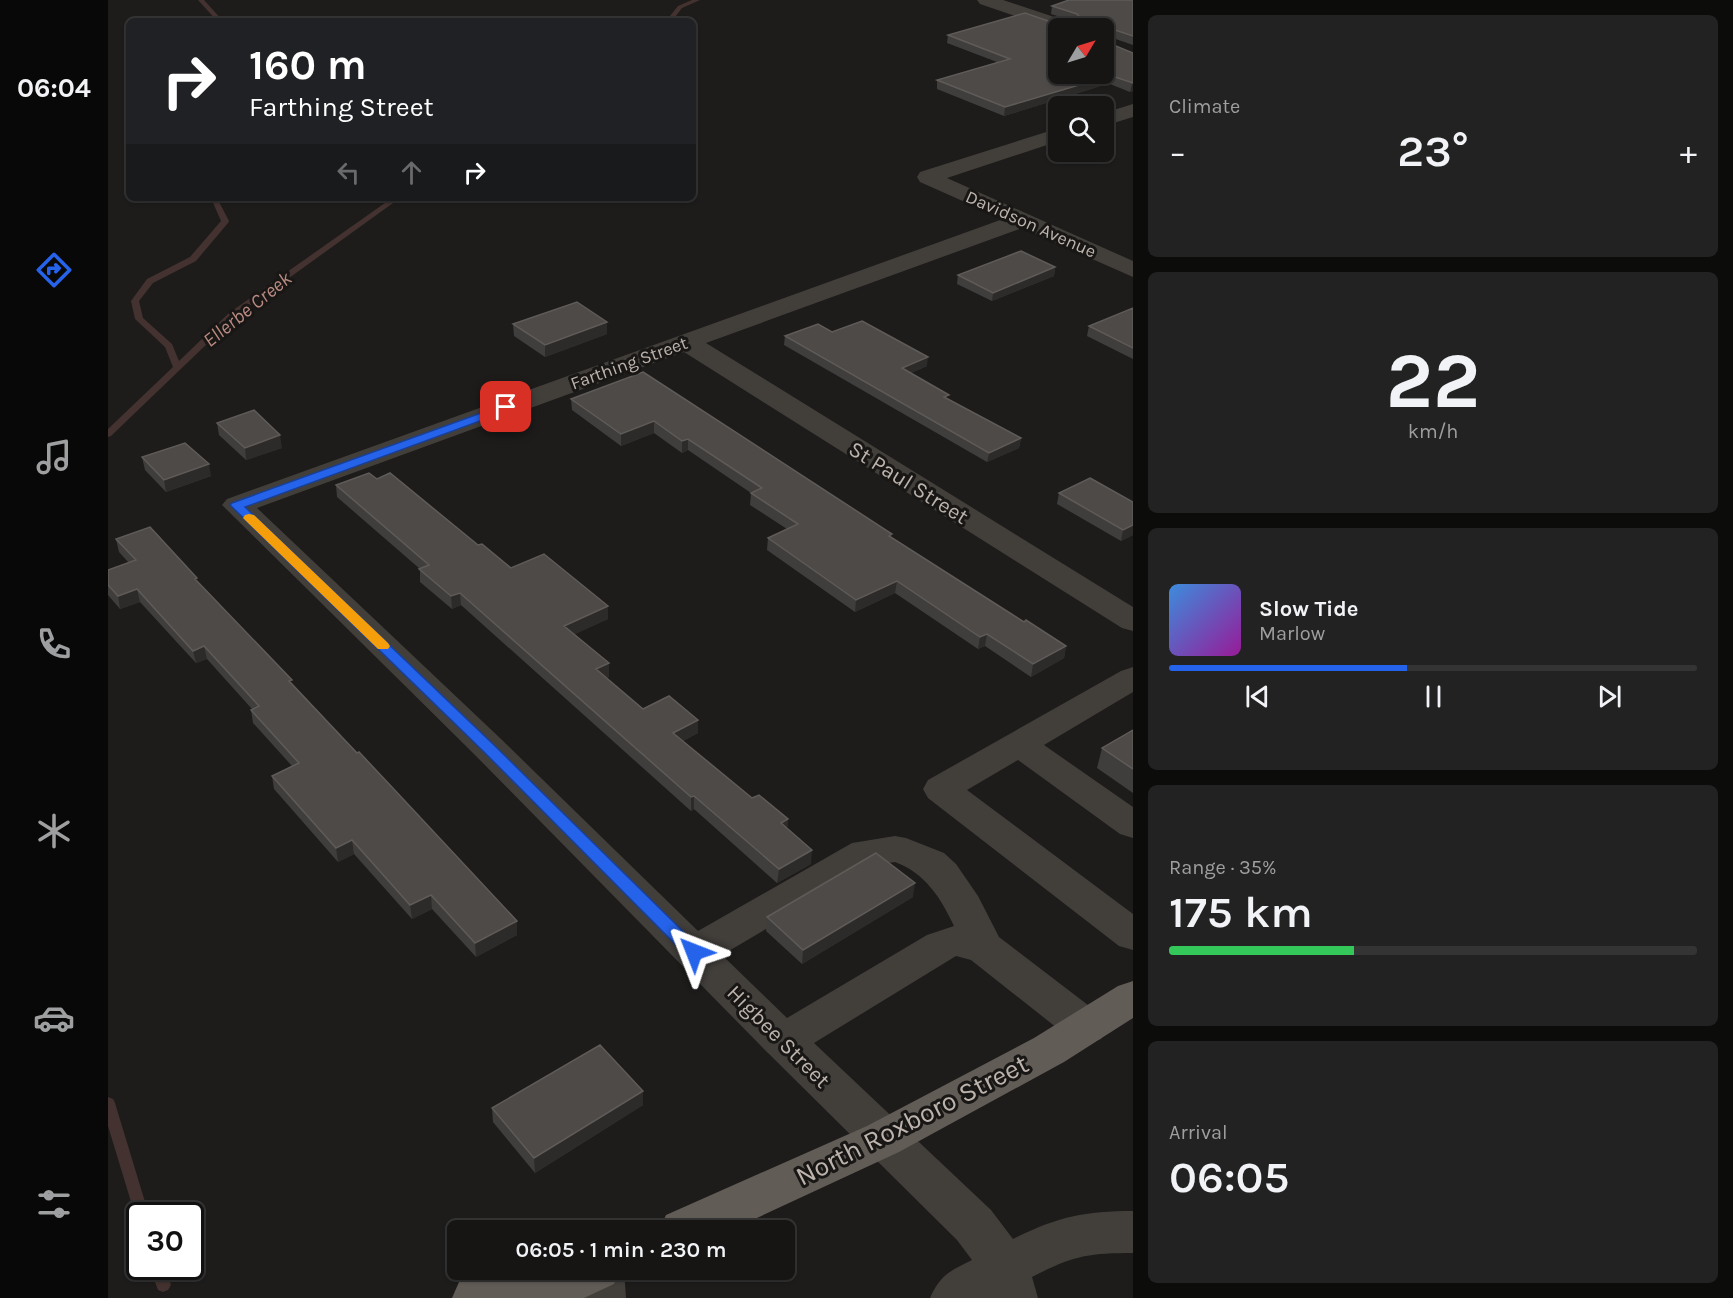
<!DOCTYPE html>
<html lang="en">
<head>
<meta charset="utf-8">
<style>
  :root { --surface:#161514; --page:#232222; --text:#f1f3f6; --muted:#9e9fa0; --line:#353434; --accent:#2563eb }
  body { margin:0; font-family:Karla,sans-serif; background:var(--page); color:var(--text); height:100vh; display:flex; flex-direction:column; font-size:22px; white-space:nowrap }
  * { box-sizing:border-box; margin:0 }
  p { font-size:20px; color:var(--muted) }
  .icon { flex:none; width:33px; height:33px; fill:none; stroke:currentColor; stroke-width:2; stroke-linecap:round; stroke-linejoin:round }
  .map { position:relative; flex:1; overflow:hidden }
  .side { display:flex; flex-direction:column; gap:15px; padding:15px; background:#0c0c0b; width:600px }
  .side>* { flex:none }
  .top-card { position:absolute; left:18px; top:18px; width:570px; height:183px; border-radius:9px; box-shadow:0 2px 4px #0004,0 0 0 2px var(--line); background:#202124; color:#fff; overflow:hidden }
  .needle { width:39px; rotate:52deg }
  .controls { position:absolute; left:940px; top:18px; display:grid; gap:12px }
  .controls a { display:grid; place-items:center; width:66px; height:66px; border-radius:9px; background:var(--surface); box-shadow:0 2px 4px #0004,0 0 0 2px var(--line); font-size:30px }
  .speed { position:absolute; left:18px; top:1202px; display:flex; gap:12px; font-size:30px; font-weight:700; text-align:center }
  .speed>* { display:grid; place-content:center; width:78px; height:78px; border-radius:50%; background:var(--surface); box-shadow:0 2px 4px #0004,0 0 0 2px var(--line); line-height:1 }
  .speed .limit { border:3px solid #111; border-radius:9px; background:#fff; color:#111 }
  .pin { position:absolute; display:grid; place-items:center; width:51px; height:51px; color:#fff; margin:-26px; border-radius:12px; box-shadow:0 3px 9px #0006 }
  .me { position:absolute; width:66px; margin:-33px; rotate:315deg; stroke-linejoin:round; filter:drop-shadow(0 0 4px #0008) }
  .turn { display:flex; align-items:center; gap:21px; height:126px; padding:0 24px; font-size:27px }
  .turn .icon { width:78px; height:78px; stroke-width:2.5 }
  .turn b { display:block; font-size:42px; line-height:51px }
  .lanes { display:flex; align-items:center; height:57px; padding:0 24px; background:#0003; justify-content:center; gap:30px; direction:ltr }
  .lanes .off { opacity:.35 }
  .big { font-size:45px; font-weight:600; line-height:1.1 }
  .side .tile { flex:1; display:flex; flex-direction:column; justify-content:center; gap:9px; min-width:0; padding:0 21px; border-radius:9px; background:var(--page) }
  .side .dial { align-items:center; gap:0 }
  .dial b { font-size:78px; line-height:1 }
  .song { display:flex; align-items:center; gap:18px }
  .cover { width:72px; height:72px; border-radius:9px; background:linear-gradient(135deg,hsl(210 70% 55%),hsl(300 70% 35%)) }
  .played { height:6px; border-radius:3px; background:linear-gradient(90deg,var(--accent) 45%,var(--line) 45%) }
  .keys { display:flex; justify-content:space-around; direction:ltr }
  .heat { display:flex; justify-content:space-between; align-items:center; font-size:33px; direction:ltr }
  .charge { height:9px; border-radius:4px; background:linear-gradient(90deg,#34c759 35%,var(--line) 0) }
  .trip { position:absolute; left:339px; top:1220px; width:348px; height:60px; border-radius:9px; background:var(--surface); box-shadow:0 2px 4px #0004,0 0 0 2px var(--line); font-weight:600; line-height:60px; text-align:center }
  main { display:flex; flex:1; min-height:0 }
  .tabs { display:flex; flex-direction:column; width:108px; justify-content:space-around; align-items:center; background:#090808; color:var(--muted) }
  .tabs .icon { width:42px; height:42px }
  .tabs .active { color:var(--accent) }
  .tabs b { font-size:27px; color:var(--text) }
  .map>svg:first-child { display:block }
  .lines { fill:none; stroke-linecap:round; stroke-linejoin:round }
  .stream { fill:#43322f; fill-rule:evenodd }
  .minor { fill:#423f3b; fill-rule:evenodd }
  .major { fill:#625c57; fill-rule:evenodd }
  .wall { fill:#403e3c }
  .shaded-wall { fill:#2d2b29 }
  .building { fill:#4e4a48; stroke:#5f5b58; stroke-width:1.5 }
  .route { fill:#2563eb; stroke:#184099; stroke-width:1.5 }
  .slow { fill:#f59e0b }
  .labels { text-anchor:middle; stroke-width:6; stroke-linejoin:round; paint-order:stroke }
  .far-street-label { font-size:18px; fill:#bdb3ad; stroke:#181715 }
  .far-water-label { font-size:20px; font-style:italic; fill:#b98b82; stroke:#181715 }
  .street-label { font-size:22px; fill:#bdb3ad; stroke:#181715 }
  .near-street-label { font-size:27px; fill:#bdb3ad; stroke:#181715 }
</style>
</head>
<body>
<main>
<nav class="tabs">
<b>06:04</b>
<svg class="icon active" aria-label="directions" viewBox="0 0 24 24"><path d="M12 3l9 9-9 9-9-9zM9 14v-3h6M13 9l2 2-2 2"/></svg>
<svg class="icon" aria-label="music" viewBox="0 0 24 24"><path d="M9 18V5l10-2v13"/><circle cx="6" cy="18" r="3"/><circle cx="16" cy="16" r="3"/></svg>
<svg class="icon" aria-label="phone" viewBox="0 0 24 24"><path d="M5 4h4l2 5-3 2q2 4 5 5l2-3 5 2v4C11 20 4 13 5 4z"/></svg>
<svg class="icon" aria-label="climate" viewBox="0 0 24 24"><path d="M12 3v18M4 7l16 10M4 17L20 7"/></svg>
<svg class="icon" aria-label="car" viewBox="0 0 24 24"><path d="M5 17H2v-5l4-1 3-4h7l3 4 3 1v5h-3M9 17h6M6 11h13"/><circle cx="7" cy="17" r="2"/><circle cx="17" cy="17" r="2"/></svg>
<svg class="icon" aria-label="filters" viewBox="0 0 24 24"><path d="M4 7h16M4 17h16"/><circle cx="9" cy="7" r="2"/><circle cx="15" cy="17" r="2"/></svg>
</nav>
<div class="map">
<svg width="1025" height="1298" viewBox="0 0 1025 1298">
  <rect width="100%" height="100%" fill="#1d1c1b"/>
  <g class="lines">
    <path class="stream" d="M 90,0 L 96,0 L 115,21 L 109,21 Z
      M 584,0 L 592,0 L 574,8 L 564,21 L 558,21 L 570,6 Z
      M 103,198 L 109,198 L 121,221 L 120,223 L 88,261 L 45,283 L 31,301 L 35,318 L 64,344 L 71,361 L 121,313 L 284,198 L 292,198 L 127,317 L 3,436 L 0,437 L 0,429 L 65,367 L 57,347 L 27,319 L 23,301 L 39,279 L 82,257 L 113,221 Z
      M 0,1097 L 5,1099 L 7,1103 L 41,1215 L 32,1215 L 32,1221 L 29,1220 L 27,1215 L 0,1126 Z
      M 41,1266 L 57,1266 L 63,1285 L 60,1290 L 55,1292 L 50,1290 Z"/>
    <path class="minor" d="M 869,0 L 895,0 L 967,24 L 970,28 L 951,28 L 951,31 L 872,4 Z
      M 1025,104 L 1025,117 L 996,126 L 996,113 Z
      M 951,128 L 951,141 L 839,178 L 1025,261 L 1025,277 L 914,228 L 598,343 L 1025,607 L 1025,631 L 1014,628 L 576,352 L 149,508 L 393,739 L 590,931 L 744,843 L 787,836 L 798,838 L 836,853 L 848,864 L 870,896 L 891,937 L 993,1015 L 999,1027 L 993,1039 L 978,1044 L 963,1039 L 863,960 L 848,956 L 706,1043 L 883,1210 L 905,1239 C 949,1217 976,1211 1025,1211 L 1025,1253 C 979,1253 965,1256 924,1277 L 930,1298 L 822,1298 C 832,1275 842,1271 864,1260 L 849,1240 L 660,1053 L 367,755 L 114,505 L 119,499 L 895,219 L 812,182 L 809,177 L 812,172 ZM 787,862 C 817,873 833,898 846,926 L 819,935 L 679,1018 L 614,955 L 766,865 Z
      M 1025,667 L 1025,692 L 936,745 L 1025,807 L 1025,838 L 1012,834 L 910,760 L 859,790 L 1025,914 L 1025,950 L 1011,946 L 820,798 L 815,789 L 820,780 L 1013,671 Z
      M 468,1269 L 516,1269 L 518,1298 L 470,1298 Z"/>
    <path class="major" d="M 1025,981 L 1025,1018 L 956,1062 L 791,1152 L 623,1230 L 551,1230 L 558,1215 L 759,1126 L 926,1038 L 1010,986 Z
      M 427,1269 L 513,1269 L 506,1284 L 476,1298 L 344,1298 L 351,1282 L 368,1276 Z"/>
  </g>
  <path class="wall" d="M 1025,0 L 1025,45 L 996,35 L 996,28 L 951,28 L 1025,53 L 1025,91 L 1022,92 L 1002,84 L 996,85 L 896,116 L 829,89 L 829,80 L 889,62 L 839,43 L 840,35 L 952,25 L 968,22 L 943,14 L 944,6 Z
    M 947,267 L 946,276 L 884,301 L 849,284 L 850,275 Z
    M 1025,308 L 1025,359 L 979,336 L 981,326 Z
    M 499,322 L 499,334 L 437,357 L 406,336 L 405,324 Z
    M 724,332 L 819,366 L 803,373 L 841,400 L 913,438 L 911,448 L 879,462 L 676,345 L 677,336 Z
    M 535,372 L 783,537 L 905,615 L 958,646 L 956,658 L 923,677 L 877,646 L 870,649 L 787,593 L 747,612 L 659,550 L 660,538 L 679,529 L 642,505 L 643,493 L 580,450 L 574,453 L 546,433 L 513,446 L 464,410 L 463,399 Z
    M 109,423 L 174,448 L 138,460 L 111,435 Z
    M 34,457 L 103,476 L 58,492 L 37,470 Z
    M 269,479 L 403,568 L 500,619 L 466,634 L 501,663 L 501,677 L 498,678 L 535,709 L 590,720 L 590,733 L 575,741 L 644,798 L 680,819 L 679,829 L 703,864 L 669,883 L 586,809 L 583,811 L 353,605 L 344,609 L 312,582 L 312,569 L 229,497 L 228,485 Z
    M 951,493 L 1025,502 L 1025,535 L 1013,541 L 949,504 Z
    M 8,539 L 90,582 L 249,753 L 409,921 L 409,935 L 368,957 L 324,909 L 304,919 L 246,854 L 230,862 L 166,789 L 164,776 L 184,766 L 145,723 L 143,710 L 144,709 L 99,659 L 88,663 L 32,602 L 12,609 L 0,595 L 0,570 L 21,563 L 11,552 Z
    M 1025,730 L 1025,793 L 989,768 L 994,748 Z
    M 805,897 L 694,964 L 658,931 L 659,917 Z
    M 535,1091 L 535,1105 L 427,1173 L 385,1122 L 384,1108 Z"/>
  <path class="shaded-wall" d="M 1004,76 L 1002,84 L 996,85 L 896,116 L 897,107 L 998,77 Z
    M 1025,83 L 1025,91 L 1022,92 L 1024,84 Z
    M 947,267 L 946,276 L 884,301 L 885,293 Z
    M 499,322 L 499,334 L 437,357 L 437,345 Z
    M 820,357 L 819,366 L 793,377 L 794,368 Z
    M 546,421 L 546,433 L 513,446 L 513,434 Z
    M 172,435 L 174,448 L 138,460 L 137,448 Z
    M 913,438 L 911,448 L 879,462 L 881,453 Z
    M 580,439 L 580,450 L 574,453 L 574,441 Z
    M 101,464 L 103,476 L 58,492 L 56,480 Z
    M 1025,525 L 1025,535 L 1013,541 L 1015,530 Z
    M 789,581 L 787,593 L 747,612 L 748,600 Z
    M 29,589 L 32,602 L 12,609 L 10,596 Z
    M 352,593 L 353,605 L 344,609 L 343,596 Z
    M 500,606 L 500,619 L 457,639 L 456,626 Z
    M 879,634 L 877,646 L 870,649 L 872,637 Z
    M 96,646 L 99,659 L 88,663 L 85,651 Z
    M 958,646 L 956,658 L 923,677 L 925,664 Z
    M 501,663 L 501,677 L 488,683 L 488,669 Z
    M 590,720 L 590,733 L 565,746 L 565,733 Z
    M 586,796 L 586,809 L 583,811 L 583,797 Z
    M 680,819 L 679,833 L 673,823 Z
    M 244,840 L 246,854 L 230,862 L 228,848 Z
    M 704,850 L 703,864 L 669,883 L 671,869 Z
    M 807,883 L 805,897 L 694,964 L 695,950 Z
    M 323,895 L 324,909 L 304,919 L 302,905 Z
    M 409,921 L 409,935 L 368,957 L 367,943 Z
    M 535,1091 L 535,1105 L 427,1173 L 426,1158 Z"/>
  <path class="building" d="M 961,0 L 1025,0 L 1025,36 L 998,27 L 996,28 L 951,28 L 951,74 L 996,74 L 996,41 L 1025,53 L 1025,83 L 1004,76 L 998,77 L 897,107 L 829,80 L 902,59 L 840,35 L 917,13 L 952,25 L 954,22 L 971,22 L 974,20 L 969,14 L 944,6 Z
    M 913,251 L 947,267 L 885,293 L 850,275 Z
    M 469,302 L 499,322 L 437,345 L 405,324 Z
    M 1025,308 L 1025,348 L 981,326 Z
    M 754,321 L 820,357 L 794,368 L 841,395 L 836,397 L 913,438 L 881,453 L 677,336 L 710,324 L 724,332 Z
    M 535,372 L 784,534 L 781,536 L 905,615 L 916,622 L 918,620 L 958,646 L 925,664 L 879,634 L 872,637 L 789,581 L 748,600 L 660,538 L 690,524 L 643,493 L 654,488 L 580,439 L 574,441 L 546,421 L 513,434 L 463,399 Z
    M 146,410 L 172,435 L 137,448 L 109,423 Z
    M 77,443 L 101,464 L 56,480 L 34,457 Z
    M 261,473 L 269,479 L 282,473 L 370,545 L 374,544 L 403,568 L 436,554 L 500,606 L 456,626 L 501,663 L 488,669 L 535,709 L 561,696 L 590,720 L 565,733 L 644,798 L 651,795 L 680,819 L 673,823 L 704,850 L 671,869 L 586,796 L 583,797 L 352,593 L 343,596 L 311,569 L 321,565 L 228,485 Z
    M 982,478 L 1025,502 L 1025,525 L 1015,530 L 951,493 Z
    M 42,527 L 89,578 L 87,579 L 184,680 L 181,681 L 249,753 L 251,752 L 282,785 L 409,921 L 367,943 L 323,895 L 302,905 L 244,840 L 228,848 L 164,776 L 191,763 L 143,710 L 151,706 L 96,646 L 85,651 L 29,589 L 10,596 L 0,585 L 0,570 L 28,560 L 8,539 Z
    M 1025,730 L 1025,769 L 994,748 Z
    M 768,853 L 807,883 L 695,950 L 659,917 Z
    M 492,1045 L 535,1091 L 426,1158 L 384,1108 Z"/>
  <path class="route" d="M 398,404 L 404,407 L 402,410 L 137,507 L 385,744 L 592,948 L 594,952 L 592,957 L 586,959 L 580,957 L 375,751 L 122,505 L 124,503 Z"/>
  <path class="slow" d="M 141,514 L 146,515 L 280,643 L 282,646 L 280,649 L 270,649 L 137,520 L 135,518 L 137,515 Z"/>
  <g class="labels">
    <g class="far-street-label">
      <text transform="translate(923 224) rotate(24)" y="6">Davidson Avenue</text>
      <text transform="translate(521 363) rotate(-20)" y="6">Farthing Street</text>
    </g>
    <g class="far-water-label">
      <text transform="translate(139 309) rotate(-39)" y="7">Ellerbe Creek</text>
    </g>
    <g class="street-label">
      <text transform="translate(801 482) rotate(32)" y="8">St Paul Street</text>
      <text transform="translate(671 1036) rotate(45)" y="8">Higbee Street</text>
    </g>
    <g class="near-street-label">
      <text transform="translate(804 1120) rotate(-27)" y="9">North Roxboro Street</text>
    </g>
  </g>
</svg>
<div class="controls">
<a><svg class="needle" viewBox="-14 -14 28 28"><path d="M0-13l5 13h-10z" fill="#e53935"/><path d="M0 13l5-13h-10z" fill="#9e9fa0"/></svg></a>
<a><svg class="icon" aria-label="search" viewBox="0 0 24 24"><circle cx="10" cy="10" r="6"/><path d="M15 15l6 6"/></svg></a>
</div>
<div class="speed"><div class="limit">30</div></div>
<div class="pin" style="left:398px;top:407px;background:#d93025"><svg class="icon" aria-label="arrive" viewBox="0 0 24 24"><path d="M6 21V4h12l-3 4 3 4H6"/></svg></div>
<svg class="me" style="left:586px;top:952px" viewBox="-20 -20 40 40"><path d="M0-17L14 15 0 8-14 15z" fill="#2563eb" stroke="#fff" stroke-width="4"/></svg>
<div class="trip">06:05 · 1 min · 230 m</div>
<div class="top-card">
<div class="turn"><svg class="icon" aria-label="right" viewBox="0 0 24 24"><path d="M7 20v-9h11M14 6l5 5-5 5"/></svg><div><b>160 m</b>Farthing Street</div></div>
<div class="lanes"><svg class="icon off" aria-label="left" viewBox="0 0 24 24"><path d="M17 20v-9H6M10 6l-5 5 5 5"/></svg><svg class="icon off" aria-label="ahead" viewBox="0 0 24 24"><path d="M12 20V5M6 11l6-6 6 6"/></svg><svg class="icon" aria-label="right" viewBox="0 0 24 24"><path d="M7 20v-9h11M14 6l5 5-5 5"/></svg></div>
</div>
</div>
<section class="side">
<div class="tile"><p>Climate</p>
<div class="heat"><a>−</a><b class="big">23°</b><a>+</a></div>
</div>
<div class="tile dial"><b>22</b><p>km/h</p></div>
<div class="tile">
<div class="song"><i class="cover"></i><div><b>Slow Tide</b><p>Marlow</p></div></div>
<div class="played"></div>
<div class="keys"><svg class="icon" aria-label="previous" viewBox="0 0 24 24"><path d="M18 5L8 12l10 7zM5 5v14"/></svg><svg class="icon" aria-label="pause" viewBox="0 0 24 24"><path d="M8 5v14M16 5v14"/></svg><svg class="icon" aria-label="next" viewBox="0 0 24 24"><path d="M6 5l10 7-10 7zM19 5v14"/></svg></div>
</div>
<div class="tile"><p>Range · 35%</p><b class="big">175 km</b><div class="charge"></div></div>
<div class="tile"><p>Arrival</p><b class="big">06:05</b></div>
</section>
</main>
</body>
</html>
